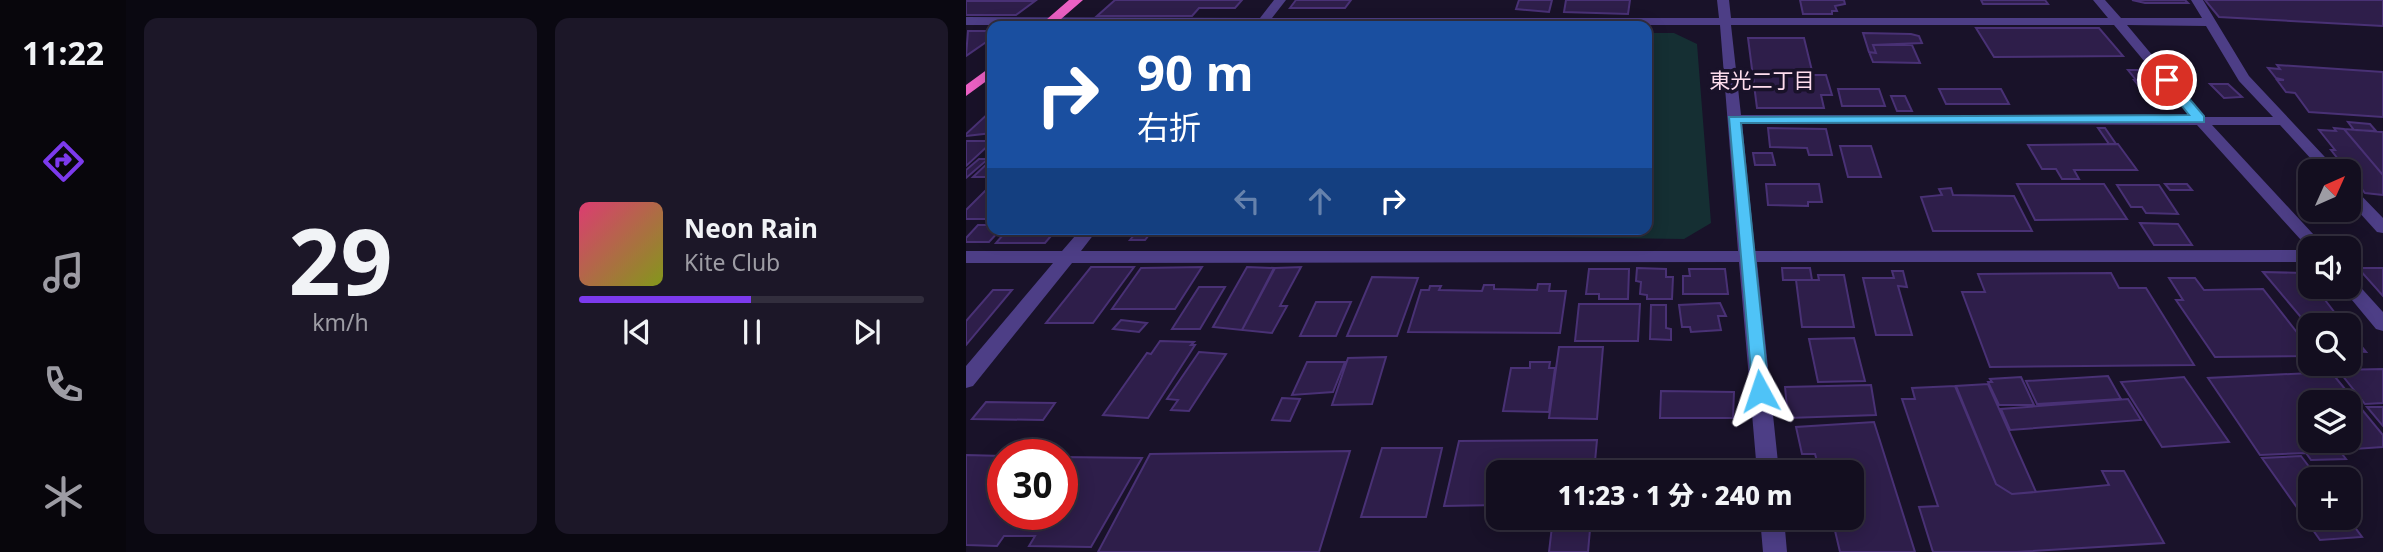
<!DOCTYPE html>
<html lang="ja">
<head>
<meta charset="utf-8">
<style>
  :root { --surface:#130e1f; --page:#1c1728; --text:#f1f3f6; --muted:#9d9ca4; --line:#322e3d; --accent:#7c3aed }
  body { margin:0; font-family:"Noto Sans","Noto Sans JP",sans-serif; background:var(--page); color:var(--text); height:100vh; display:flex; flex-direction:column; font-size:26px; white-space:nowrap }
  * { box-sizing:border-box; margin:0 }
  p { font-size:23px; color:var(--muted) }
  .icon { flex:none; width:38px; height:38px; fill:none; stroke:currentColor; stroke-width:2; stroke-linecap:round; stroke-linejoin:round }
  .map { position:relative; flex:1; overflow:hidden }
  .side { display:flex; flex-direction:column; gap:18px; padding:18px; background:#0a0811; width:840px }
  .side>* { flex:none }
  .hud { position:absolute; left:21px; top:21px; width:665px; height:214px; border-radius:14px; box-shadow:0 4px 18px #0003,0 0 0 2px var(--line); background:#1a4fa0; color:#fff; overflow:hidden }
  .needle { width:46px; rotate:45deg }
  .controls { position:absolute; left:1332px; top:159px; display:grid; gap:14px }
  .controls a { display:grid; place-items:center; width:63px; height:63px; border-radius:14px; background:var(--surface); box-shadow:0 4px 18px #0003,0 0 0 2px var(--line); font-size:35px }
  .speed { position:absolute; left:21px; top:439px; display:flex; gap:14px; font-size:35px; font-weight:700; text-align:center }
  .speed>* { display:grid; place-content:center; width:91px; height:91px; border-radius:50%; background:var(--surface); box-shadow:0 4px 18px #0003,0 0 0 2px var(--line); line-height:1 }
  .speed .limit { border:10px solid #d22; background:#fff; color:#111 }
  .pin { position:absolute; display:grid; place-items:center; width:60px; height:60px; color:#fff; margin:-30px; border:4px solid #fff; border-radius:50%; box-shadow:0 2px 7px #0007 }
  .me { position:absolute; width:77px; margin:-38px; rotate:355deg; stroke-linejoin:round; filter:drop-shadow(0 0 5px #0008) }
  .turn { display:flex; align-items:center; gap:24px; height:147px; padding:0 35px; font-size:32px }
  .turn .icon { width:91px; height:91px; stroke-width:2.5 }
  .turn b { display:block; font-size:49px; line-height:60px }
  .lanes { display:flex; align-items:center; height:66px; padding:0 35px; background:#0003; justify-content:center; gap:35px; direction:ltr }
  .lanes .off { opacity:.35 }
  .side .tile { flex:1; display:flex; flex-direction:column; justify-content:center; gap:10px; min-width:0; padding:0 24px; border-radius:14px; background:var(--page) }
  .side .dial { align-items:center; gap:0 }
  .dial b { font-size:91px; line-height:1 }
  .song { display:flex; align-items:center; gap:21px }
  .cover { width:84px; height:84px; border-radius:10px; background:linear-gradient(135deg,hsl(340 70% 55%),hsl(70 70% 35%)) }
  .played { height:7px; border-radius:4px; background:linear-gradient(90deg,var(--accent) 50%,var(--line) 50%) }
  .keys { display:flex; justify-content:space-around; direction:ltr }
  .side .tiles { flex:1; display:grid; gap:18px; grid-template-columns:repeat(2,1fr) }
  .trip { position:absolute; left:520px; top:460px; width:378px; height:70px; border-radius:14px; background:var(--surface); box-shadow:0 4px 18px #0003,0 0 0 2px var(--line); font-weight:800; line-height:70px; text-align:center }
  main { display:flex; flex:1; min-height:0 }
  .dock { display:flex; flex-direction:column; width:126px; justify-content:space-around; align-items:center; background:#08060c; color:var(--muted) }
  .dock .icon { width:49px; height:49px }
  .dock .active { color:var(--accent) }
  .dock b { font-size:32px; color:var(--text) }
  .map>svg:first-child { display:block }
  .green { fill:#152f33 }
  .building { fill:#2e1e4a; stroke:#493175; stroke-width:2; fill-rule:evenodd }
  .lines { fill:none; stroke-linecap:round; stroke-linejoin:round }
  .minor { fill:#4d3e86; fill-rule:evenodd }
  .trunk { fill:#ea60c3; fill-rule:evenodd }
  .route { fill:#4fc3f7; stroke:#337fa1; stroke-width:2 }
  .labels { text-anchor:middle; stroke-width:7; stroke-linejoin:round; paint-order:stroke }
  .far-neighbourhood-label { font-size:21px; fill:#fedded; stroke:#191229 }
</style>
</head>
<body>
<main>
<nav class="dock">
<b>11:22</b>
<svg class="icon active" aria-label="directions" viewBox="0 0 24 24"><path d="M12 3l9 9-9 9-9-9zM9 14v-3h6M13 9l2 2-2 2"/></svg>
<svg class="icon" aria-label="music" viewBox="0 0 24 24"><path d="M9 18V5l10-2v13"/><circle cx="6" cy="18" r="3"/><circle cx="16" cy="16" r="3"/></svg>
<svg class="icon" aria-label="phone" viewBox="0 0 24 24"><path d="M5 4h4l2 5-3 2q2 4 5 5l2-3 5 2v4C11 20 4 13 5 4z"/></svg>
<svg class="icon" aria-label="climate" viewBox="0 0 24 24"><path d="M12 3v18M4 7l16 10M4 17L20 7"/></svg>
</nav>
<section class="side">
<div class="tiles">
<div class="tile dial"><b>29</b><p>km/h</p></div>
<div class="tile">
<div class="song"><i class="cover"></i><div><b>Neon Rain</b><p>Kite Club</p></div></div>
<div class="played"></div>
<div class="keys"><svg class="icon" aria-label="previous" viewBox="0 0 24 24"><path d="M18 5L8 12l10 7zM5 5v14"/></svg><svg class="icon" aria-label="pause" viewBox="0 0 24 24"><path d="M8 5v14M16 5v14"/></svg><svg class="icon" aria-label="next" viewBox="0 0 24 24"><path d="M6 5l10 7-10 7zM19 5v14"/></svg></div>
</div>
</div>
</section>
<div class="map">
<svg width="1417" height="552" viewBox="0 0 1417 552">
  <rect width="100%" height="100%" fill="#191229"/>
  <path class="green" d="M 681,33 L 708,33 L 731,44 L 745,223 L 718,239 L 512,236 L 514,229 L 681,229 Z"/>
  <path class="building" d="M 0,0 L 1,1 L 69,1 L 50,15 L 0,15 Z
    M 149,0 L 276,0 L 269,8 L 233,8 L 226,16 L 131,16 Z
    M 330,0 L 385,0 L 379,8 L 324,8 Z
    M 553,0 L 586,0 L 583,12 L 550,9 Z
    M 600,0 L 664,0 L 662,14 L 598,12 Z
    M 834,0 L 878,0 L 879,4 L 869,6 L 871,11 L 866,11 L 866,14 L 837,14 Z
    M 1015,0 L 1079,0 L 1082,4 L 1017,4 Z
    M 1166,0 L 1219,0 L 1222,3 L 1179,3 Z
    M 1239,0 L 1417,0 L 1417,26 L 1253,17 Z
    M 1010,28 L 1133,28 L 1157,56 L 1028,57 Z
    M 2,31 L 26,31 L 26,38 L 0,56 Z
    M 897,33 L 945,34 L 953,36 L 956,43 L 907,45 L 910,53 L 903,52 Z
    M 782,38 L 838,38 L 847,75 L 860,75 L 866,95 L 855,95 L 858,108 L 791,108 Z
    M 907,45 L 946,45 L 954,63 L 907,62 L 903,52 L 910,53 Z
    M 1311,65 L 1417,72 L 1417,117 L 1343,112 L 1329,93 L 1320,92 L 1311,80 L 1318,80 L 1310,78 L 1302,68 L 1314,69 Z
    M 1162,70 L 1179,70 L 1186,78 L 1170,80 Z
    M 1168,80 L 1188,80 L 1207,102 L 1186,102 Z
    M 1244,84 L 1262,84 L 1276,97 L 1258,98 Z
    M 872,89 L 913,89 L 919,106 L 876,106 Z
    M 973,89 L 1035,89 L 1043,104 L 980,104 Z
    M 925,96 L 939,96 L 946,111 L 931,111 Z
    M 26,110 L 26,133 L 0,136 L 0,134 Z
    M 1382,122 L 1404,124 L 1410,131 L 1388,130 Z
    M 802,128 L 860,129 L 866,155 L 843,155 L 841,148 L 804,147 Z
    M 1132,128 L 1139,128 L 1150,144 L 1143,144 Z
    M 1368,128 L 1378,129 L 1417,175 L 1417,195 L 1399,193 L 1365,150 L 1369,150 L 1353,130 L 1370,131 Z
    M 1378,129 L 1417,132 L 1417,175 Z
    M 0,141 L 26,141 L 26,142 L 0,166 Z
    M 1152,144 L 1171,170 L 1108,170 L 1113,179 L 1096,179 L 1090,169 L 1076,169 L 1062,145 Z
    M 874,146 L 905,146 L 915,177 L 882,177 Z
    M 787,153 L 806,153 L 809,165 L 789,165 Z
    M 13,159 L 22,159 L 0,178 L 0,170 Z
    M 26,159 L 26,177 L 7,177 Z
    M 800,184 L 853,184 L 856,202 L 842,202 L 842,206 L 802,205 Z
    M 1051,184 L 1138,184 L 1161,219 L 1069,220 Z
    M 1199,184 L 1221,184 L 1226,190 L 1204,190 Z
    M 25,185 L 26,219 L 0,219 L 0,210 Z
    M 1151,185 L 1193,185 L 1212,214 L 1180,213 L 1176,207 L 1165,207 Z
    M 985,188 L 987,195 L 1048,196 L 1066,231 L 967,231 L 955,197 L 976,195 L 973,189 Z
    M 1174,223 L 1212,224 L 1226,245 L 1188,245 Z
    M 12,225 L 26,225 L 26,229 L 35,229 L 23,242 L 0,242 L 0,238 Z
    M 42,229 L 91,229 L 79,243 L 30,243 Z
    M 160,229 L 214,229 L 209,235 L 183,235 L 179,240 L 164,240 L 168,235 L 156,235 Z
    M 125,267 L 168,267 L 127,323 L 80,323 Z
    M 236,267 L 209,309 L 146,309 L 175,268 Z
    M 281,267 L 308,268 L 276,330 L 247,327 Z
    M 335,267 L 314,306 L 321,306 L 306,333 L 276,330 L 309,268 Z
    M 671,268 L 700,269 L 700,277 L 707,277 L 706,299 L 681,299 L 681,295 L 674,294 L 675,282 L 670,281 Z
    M 816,268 L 844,268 L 846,280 L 817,280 Z
    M 1392,268 L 1417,268 L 1417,296 Z
    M 623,269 L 663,269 L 662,299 L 633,299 L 633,294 L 620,294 Z
    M 723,269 L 759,269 L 762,294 L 717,294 L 717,276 L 724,276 Z
    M 926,271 L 937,271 L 941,287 L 932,286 L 946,335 L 910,335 L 897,278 L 928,278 Z
    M 1297,272 L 1337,273 L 1344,281 L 1344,287 L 1349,287 L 1379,326 L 1344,326 L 1344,328 Z
    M 1145,273 L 1153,288 L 1180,288 L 1228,365 L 1024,367 L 996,292 L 1019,292 L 1012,274 Z
    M 852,275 L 878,275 L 888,327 L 836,327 L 830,280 L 853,280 Z
    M 406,277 L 452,278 L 431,336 L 381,336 Z
    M 1203,278 L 1229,278 L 1238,290 L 1297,289 L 1344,349 L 1344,356 L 1249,357 L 1210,300 L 1217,300 Z
    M 572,284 L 584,284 L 583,291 L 600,291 L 594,333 L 442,332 L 455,290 L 463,290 L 464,286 L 475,286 L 473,290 L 516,291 L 518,285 L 528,285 L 528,289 L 571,290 Z
    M 233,287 L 259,287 L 234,329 L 206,329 Z
    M 27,290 L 46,290 L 0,345 L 0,321 Z
    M 350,302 L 385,302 L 370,336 L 334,336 Z
    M 754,303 L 760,316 L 752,316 L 755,330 L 725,332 L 724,327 L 716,327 L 713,305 Z
    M 613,304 L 674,304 L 672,341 L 609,341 Z
    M 685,305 L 700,305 L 700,328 L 705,329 L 705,340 L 684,339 Z
    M 155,320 L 181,323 L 173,332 L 147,329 Z
    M 1382,330 L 1400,352 L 1382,351 Z
    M 888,338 L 899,381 L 852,382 L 843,339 Z
    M 194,341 L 228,342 L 225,345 L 229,345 L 182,418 L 137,415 L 181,353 L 185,354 Z
    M 593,347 L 637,347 L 631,419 L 583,418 Z
    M 233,352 L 260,354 L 223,411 L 205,410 L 212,400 L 201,399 Z
    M 420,357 L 406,404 L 366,405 L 382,358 Z
    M 341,362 L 379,362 L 367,392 L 326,395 Z
    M 564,362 L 584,362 L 583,368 L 589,368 L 583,412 L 537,411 L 545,368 L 564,368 Z
    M 1417,369 L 1417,403 L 1399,404 L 1372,370 Z
    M 1365,372 L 1417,435 L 1417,447 L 1373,450 L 1380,459 L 1345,460 L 1340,453 L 1294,455 L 1242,378 ZM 1344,402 L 1382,402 L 1382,441 L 1344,441 Z
    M 1142,376 L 1155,399 L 1071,404 L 1060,381 Z
    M 1055,377 L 1068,405 L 1033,405 L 1022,382 L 1026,382 L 1024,379 Z
    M 1218,377 L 1263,442 L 1196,447 L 1155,382 Z
    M 1022,384 L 1070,492 L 1046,494 L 1030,484 L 990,386 Z
    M 905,385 L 910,415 L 822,418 L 819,387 Z
    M 989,386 L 1030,484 L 1046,494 L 1143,485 L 1136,471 L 1158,471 L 1198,543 L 1050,552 L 967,552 L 953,507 L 972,506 L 936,399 L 949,399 L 946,388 Z
    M 695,391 L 768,392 L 767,418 L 694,418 Z
    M 316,398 L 334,399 L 324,421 L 306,420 Z
    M 1162,399 L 1175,420 L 1044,430 L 1035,409 Z
    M 20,402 L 89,403 L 77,420 L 6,419 Z
    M 1401,407 L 1417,407 L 1417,426 Z
    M 908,422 L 949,552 L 874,552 L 866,518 L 886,518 L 886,472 L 854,472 L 849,454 L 836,454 L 830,427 Z
    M 631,440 L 628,472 L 532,472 L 532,505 L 478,506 L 493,441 Z
    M 416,448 L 476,448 L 460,517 L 395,517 Z
    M 384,451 L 353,552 L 132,552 L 184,454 Z
    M 0,455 L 37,456 L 37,514 L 96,514 L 96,457 L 176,458 L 125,547 L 63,546 L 69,536 L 38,536 L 31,546 L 0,545 Z
    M 1335,456 L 1353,480 L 1344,480 L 1344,518 L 1382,518 L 1396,537 L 1354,540 L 1296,458 Z
    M 587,518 L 625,518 L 622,552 L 583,552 Z"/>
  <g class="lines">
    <path class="minor" d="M 308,0 L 320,0 L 306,18 L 753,18 L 751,0 L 763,0 L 765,18 L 1142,18 L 1127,0 L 1139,0 L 1155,18 L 1236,18 L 1225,0 L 1237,0 L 1283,76 L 1373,172 L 1357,172 L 1314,125 L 1246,125 L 1360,248 L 1344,250 L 1231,125 L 776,123 L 789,251 L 1344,250 L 1344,262 L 791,262 L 813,472 L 791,472 L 773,262 L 106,263 L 7,386 L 0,388 L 0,366 L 87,263 L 0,263 L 0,251 L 96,251 L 115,229 L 132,229 L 115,251 L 772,251 L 754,25 L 0,25 L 0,17 L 294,18 ZM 765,25 L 1148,25 L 1224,116 L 775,115 ZM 1161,25 L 1240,26 L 1273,81 L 1307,117 L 1238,117 Z
      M 1382,185 L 1387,187 L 1417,218 L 1417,233 L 1411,232 L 1382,200 Z
      M 1382,278 L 1388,280 L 1417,312 L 1417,331 L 1410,329 L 1376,288 L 1382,287 Z
      M 794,518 L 818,518 L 821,552 L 797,552 Z"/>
    <path class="trunk" d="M 103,0 L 117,0 L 87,26 L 73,26 Z
      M 26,66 L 26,77 L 0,96 L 0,85 Z"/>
  </g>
  <path class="route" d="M 1197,77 L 1205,77 L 1238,116 L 1238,122 L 775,123 L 803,391 L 800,396 L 787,396 L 763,117 L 1223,115 L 1197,82 Z"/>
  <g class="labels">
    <g class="far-neighbourhood-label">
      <text x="796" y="88">東光二丁目</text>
    </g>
  </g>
</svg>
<div class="controls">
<a><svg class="needle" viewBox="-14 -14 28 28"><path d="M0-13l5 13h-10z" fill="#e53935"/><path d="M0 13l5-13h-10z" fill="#9d9ca4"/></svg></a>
<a><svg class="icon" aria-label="sound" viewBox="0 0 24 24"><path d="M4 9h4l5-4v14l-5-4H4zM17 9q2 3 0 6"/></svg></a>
<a><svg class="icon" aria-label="search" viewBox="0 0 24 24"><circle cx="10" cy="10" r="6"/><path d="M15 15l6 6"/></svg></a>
<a><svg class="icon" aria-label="layers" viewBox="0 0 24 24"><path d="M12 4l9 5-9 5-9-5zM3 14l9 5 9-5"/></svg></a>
<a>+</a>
</div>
<div class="speed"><div class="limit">30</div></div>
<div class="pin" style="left:1201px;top:80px;background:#d93025"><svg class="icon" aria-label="arrive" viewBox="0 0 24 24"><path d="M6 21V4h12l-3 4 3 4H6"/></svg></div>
<svg class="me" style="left:794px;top:391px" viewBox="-20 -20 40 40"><path d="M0-17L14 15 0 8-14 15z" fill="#4fc3f7" stroke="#fff" stroke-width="4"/></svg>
<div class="trip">11:23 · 1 分 · 240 m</div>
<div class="hud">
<div class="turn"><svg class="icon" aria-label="right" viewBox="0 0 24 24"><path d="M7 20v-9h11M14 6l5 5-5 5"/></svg><div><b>90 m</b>右折</div></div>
<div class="lanes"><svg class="icon off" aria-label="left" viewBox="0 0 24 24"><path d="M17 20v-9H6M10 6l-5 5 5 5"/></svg><svg class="icon off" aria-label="ahead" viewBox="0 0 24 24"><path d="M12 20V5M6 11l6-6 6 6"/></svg><svg class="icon" aria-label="right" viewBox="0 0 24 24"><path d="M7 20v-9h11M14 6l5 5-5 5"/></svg></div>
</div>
</div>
</main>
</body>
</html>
